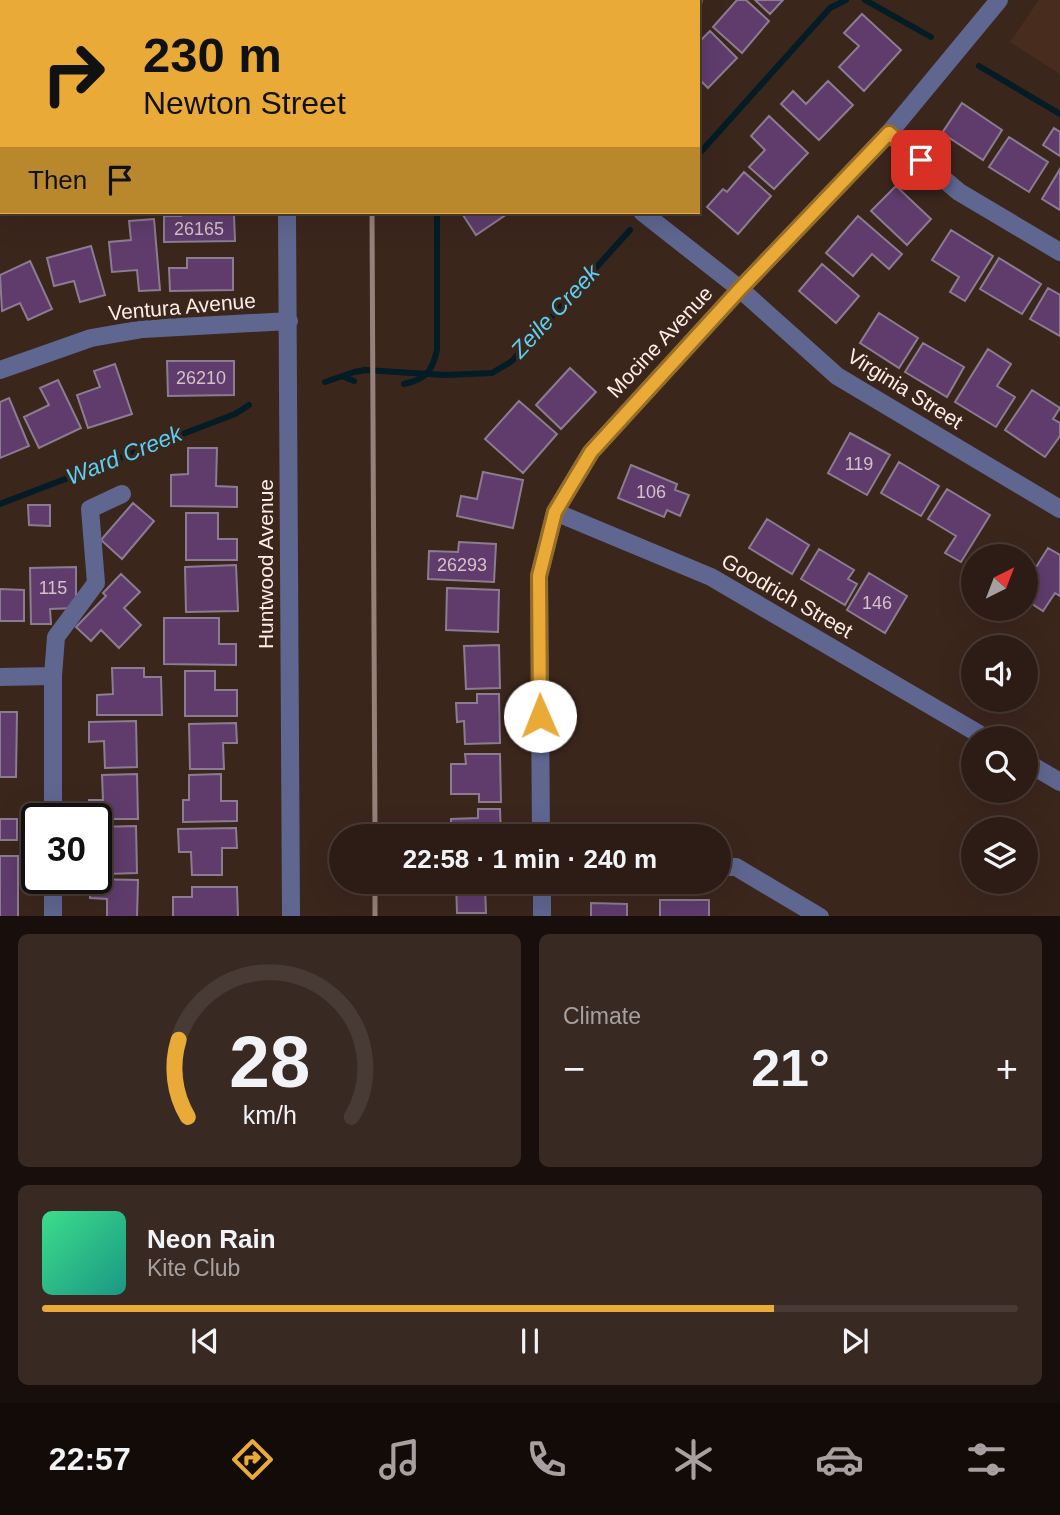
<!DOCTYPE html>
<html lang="en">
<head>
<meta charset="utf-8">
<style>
  :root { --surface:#2c1c15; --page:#382922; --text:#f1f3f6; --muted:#a6a1a0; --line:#483a34; --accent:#e9aa38 }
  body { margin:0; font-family:Helvetica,sans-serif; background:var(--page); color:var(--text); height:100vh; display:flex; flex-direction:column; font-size:26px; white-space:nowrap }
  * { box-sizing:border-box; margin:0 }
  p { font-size:23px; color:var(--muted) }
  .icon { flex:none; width:38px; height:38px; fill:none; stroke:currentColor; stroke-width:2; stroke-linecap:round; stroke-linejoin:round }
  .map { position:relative; height:916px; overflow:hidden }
  .drawer { display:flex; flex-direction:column; gap:18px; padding:18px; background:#180f0c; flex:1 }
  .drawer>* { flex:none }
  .banner { position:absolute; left:0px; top:0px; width:700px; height:214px; box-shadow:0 7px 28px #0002,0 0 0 2px var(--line); background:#e9aa38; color:#111; overflow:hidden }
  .needle { width:46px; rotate:42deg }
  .buttons { position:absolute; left:961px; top:544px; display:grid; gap:14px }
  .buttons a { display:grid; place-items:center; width:77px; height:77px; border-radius:50%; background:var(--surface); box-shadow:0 7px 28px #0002,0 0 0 2px var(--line); font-size:35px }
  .speed { position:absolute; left:21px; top:803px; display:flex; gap:14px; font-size:35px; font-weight:700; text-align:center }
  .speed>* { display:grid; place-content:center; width:91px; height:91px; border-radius:50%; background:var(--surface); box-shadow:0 7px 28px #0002,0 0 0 2px var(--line); line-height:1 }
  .speed .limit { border:4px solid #111; border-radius:10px; background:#fff; color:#111 }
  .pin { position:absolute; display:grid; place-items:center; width:60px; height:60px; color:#fff; margin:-30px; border-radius:14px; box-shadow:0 4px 10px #0006 }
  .me { position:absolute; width:77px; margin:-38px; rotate:359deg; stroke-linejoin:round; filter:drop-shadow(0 0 5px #0008) }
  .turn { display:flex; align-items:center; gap:24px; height:147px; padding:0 28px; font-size:32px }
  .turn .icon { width:91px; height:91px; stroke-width:2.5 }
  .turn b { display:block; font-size:49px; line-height:60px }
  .then { display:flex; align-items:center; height:66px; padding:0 28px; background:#0003; gap:14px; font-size:26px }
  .big { font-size:52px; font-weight:800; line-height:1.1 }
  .drawer .widget { flex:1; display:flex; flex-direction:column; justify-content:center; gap:10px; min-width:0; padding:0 24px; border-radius:10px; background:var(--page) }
  .drawer .dial { align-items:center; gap:0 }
  .dial svg { height:182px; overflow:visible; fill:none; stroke:var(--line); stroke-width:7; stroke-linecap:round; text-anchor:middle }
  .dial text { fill:var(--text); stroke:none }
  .song { display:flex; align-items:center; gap:21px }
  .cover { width:84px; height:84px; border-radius:10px; background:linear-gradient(135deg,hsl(150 70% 55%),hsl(170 70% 35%)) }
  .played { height:7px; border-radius:4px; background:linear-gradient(90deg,var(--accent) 75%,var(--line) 75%) }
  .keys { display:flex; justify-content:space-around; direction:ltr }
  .heat { display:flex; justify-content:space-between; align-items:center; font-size:38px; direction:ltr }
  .drawer .tiles { flex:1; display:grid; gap:18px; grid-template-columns:1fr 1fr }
  .widget:last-child { grid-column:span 2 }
  .trip { position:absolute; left:329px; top:824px; width:402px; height:70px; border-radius:35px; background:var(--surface); box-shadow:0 7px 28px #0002,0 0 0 2px var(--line); font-weight:800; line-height:70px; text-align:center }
  .tabs { display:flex; height:112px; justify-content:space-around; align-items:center; background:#120b08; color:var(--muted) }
  .tabs .icon { width:49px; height:49px }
  .tabs .on { color:var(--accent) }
  .tabs b { font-size:32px; color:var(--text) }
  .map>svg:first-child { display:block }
  .built { fill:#482d1f }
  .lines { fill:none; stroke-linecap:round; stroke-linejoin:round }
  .stream { stroke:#031c25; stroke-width:6 }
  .building { fill:#5f3c6c; stroke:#8b7c91; stroke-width:2 }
  .minor { stroke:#5f6690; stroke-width:18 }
  .rail { stroke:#94827a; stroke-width:5 }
  .route-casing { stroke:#976e24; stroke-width:18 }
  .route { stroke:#e9aa38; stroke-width:12 }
  .labels { text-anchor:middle; stroke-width:7; stroke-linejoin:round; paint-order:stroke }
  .number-label { font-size:18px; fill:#d5c1c8 }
  .street-label { font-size:21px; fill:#fcede7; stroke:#3b261c }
  .water-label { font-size:23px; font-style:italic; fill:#59d1f6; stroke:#3b261c }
</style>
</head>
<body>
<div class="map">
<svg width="1060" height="917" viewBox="0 0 1060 917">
  <rect width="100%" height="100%" fill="#3b261c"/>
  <path class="built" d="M 1039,0 L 1060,0 L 1060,74 L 1010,42 Z"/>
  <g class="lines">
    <path class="stream" d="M 435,0 L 435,2
      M 865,0 L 931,37
      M 979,66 L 1060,114
      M 698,155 L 830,8 L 846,0
      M 342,376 L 354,381
      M 325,382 L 354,372 L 365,370 L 445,375 L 492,373 L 512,361 L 630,230
      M 404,384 C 426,379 432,372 437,350 L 437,212
      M 0,504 L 235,414 L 249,405"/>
  </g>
  <path class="building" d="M 61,0 L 127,0 L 129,2 L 59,2 Z
    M 737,0 L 746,0 L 769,21 L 742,53 L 713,27 Z
    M 755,0 L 783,0 L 770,14 Z
    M 862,14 L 901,50 L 864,91 L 839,67 L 859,46 L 844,33 Z
    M 710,31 L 737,58 L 708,88 L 698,78 L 698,43 Z
    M 828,81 L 853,105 L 819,140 L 781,104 L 793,91 L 806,104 Z
    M 962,103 L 1002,130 L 983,160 L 942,133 Z
    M 769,116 L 808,153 L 774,189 L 749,167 L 765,150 L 751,136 Z
    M 1054,128 L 1060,132 L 1060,156 L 1043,145 Z
    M 1009,137 L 1048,162 L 1029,192 L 989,167 Z
    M 1060,169 L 1060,210 L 1042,199 Z
    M 744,172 L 771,196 L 738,234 L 707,207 L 723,189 L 727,192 Z
    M 896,186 L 931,219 L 907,245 L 871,211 Z
    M 181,212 L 212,212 L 212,215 L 234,215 L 235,241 L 164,242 L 164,216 L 181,216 Z
    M 461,212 L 510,212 L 476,235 Z
    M 858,216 L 902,254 L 889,269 L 872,254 L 853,276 L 826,253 Z
    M 154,219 L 160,290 L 139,291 L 137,270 L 112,272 L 109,242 L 131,240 L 129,221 Z
    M 951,230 L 993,256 L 965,301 L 950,292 L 959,277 L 932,260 Z
    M 91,246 L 105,295 L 80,302 L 74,281 L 54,286 L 47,258 Z
    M 187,258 L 233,258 L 233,290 L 170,291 L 169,268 L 187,268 Z
    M 999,258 L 1041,284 L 1022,314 L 980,289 Z
    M 30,261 L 52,309 L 28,320 L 20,303 L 2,311 L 0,275 Z
    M 822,264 L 859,296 L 836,323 L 799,291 Z
    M 1048,288 L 1060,295 L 1060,336 L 1030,319 Z
    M 879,313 L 918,338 L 899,368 L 860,343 Z
    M 923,343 L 964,367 L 947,397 L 905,372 Z
    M 988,349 L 1011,364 L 997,386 L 1015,397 L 996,427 L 955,402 Z
    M 167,361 L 234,361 L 234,395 L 168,396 Z
    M 115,364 L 132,414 L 88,428 L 77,395 L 100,387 L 94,371 Z
    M 570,368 L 596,392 L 561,429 L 536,405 Z
    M 58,380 L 81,428 L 39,448 L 24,417 L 49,405 L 40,388 Z
    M 1032,390 L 1060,408 L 1053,419 L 1060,423 L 1060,436 L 1045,457 L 1005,430 Z
    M 9,398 L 29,446 L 0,458 L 0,402 Z
    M 519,401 L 557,434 L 523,473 L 485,439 Z
    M 850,433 L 890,455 L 867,495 L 828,473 Z
    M 188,448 L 217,448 L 216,486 L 237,487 L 237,507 L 171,506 L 171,475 L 188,474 Z
    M 899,462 L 939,486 L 921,516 L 881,493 Z
    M 631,465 L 677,484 L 675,490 L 689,495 L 680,516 L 667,510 L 664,517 L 618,498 Z
    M 483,472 L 523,480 L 513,528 L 457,516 L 461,496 L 477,499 Z
    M 947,489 L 990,515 L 961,562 L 945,553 L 956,536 L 928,519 Z
    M 133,503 L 154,521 L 122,559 L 101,540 Z
    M 28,505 L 50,505 L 50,526 L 29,525 Z
    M 186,513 L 218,513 L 218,539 L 237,539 L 237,560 L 186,560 Z
    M 767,519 L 809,545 L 792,574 L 749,548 Z
    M 459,542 L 496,544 L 494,582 L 428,579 L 429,551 L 458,552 Z
    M 1048,548 L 1060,555 L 1060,596 L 1055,593 L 1043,611 L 1026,600 L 1026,583 Z
    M 819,549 L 854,570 L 848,579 L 857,584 L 845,605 L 801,579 Z
    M 236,565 L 238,611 L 186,612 L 185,567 Z
    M 76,567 L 76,608 L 50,609 L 51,624 L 31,624 L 30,568 Z
    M 869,573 L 907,596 L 885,633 L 847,610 Z
    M 121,574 L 140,592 L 124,608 L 141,625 L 119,648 L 101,630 L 91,641 L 76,627 L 106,596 L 103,593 Z
    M 447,588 L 499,590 L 498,632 L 446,630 Z
    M 0,589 L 24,590 L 24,621 L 0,621 Z
    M 164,618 L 219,618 L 219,644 L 236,644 L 236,665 L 164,664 Z
    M 499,645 L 500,688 L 466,689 L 464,646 Z
    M 112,668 L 144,668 L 144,677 L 161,677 L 162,715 L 97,715 L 97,695 L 113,694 Z
    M 185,671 L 215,671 L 215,690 L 237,690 L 237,716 L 185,716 Z
    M 477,694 L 499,694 L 500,743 L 465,744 L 464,721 L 457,722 L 456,703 L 477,703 Z
    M 0,712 L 17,712 L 16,777 L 0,777 Z
    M 136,721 L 137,767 L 105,768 L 104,741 L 89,742 L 89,722 Z
    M 236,723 L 237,743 L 223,743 L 224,769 L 190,769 L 189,724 Z
    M 465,754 L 500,754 L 501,802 L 479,802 L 479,794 L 451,794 L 451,764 L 466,764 Z
    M 137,774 L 138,819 L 90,819 L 89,800 L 103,800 L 102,775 Z
    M 221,774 L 221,801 L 237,801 L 237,821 L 183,822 L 183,800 L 189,800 L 189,775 Z
    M 478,809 L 500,809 L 501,836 L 451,836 L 451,819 L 478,818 Z
    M 0,819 L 17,819 L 17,840 L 0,840 Z
    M 136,826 L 137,873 L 106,874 L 105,847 L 96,847 L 96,827 Z
    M 236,828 L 237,848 L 222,848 L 222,875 L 192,875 L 191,852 L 179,852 L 178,829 Z
    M 0,856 L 18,856 L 18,917 L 0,917 Z
    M 90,879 L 138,880 L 137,917 L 107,917 L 107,899 L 90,898 Z
    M 456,882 L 502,882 L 503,887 L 485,887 L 486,913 L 457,913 Z
    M 192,887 L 237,887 L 238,917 L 173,917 L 173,897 L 192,897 Z
    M 660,900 L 709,900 L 709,917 L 660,917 Z
    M 591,903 L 627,904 L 627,917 L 591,917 Z"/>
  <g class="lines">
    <path class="minor" d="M 284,0 L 284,2
      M 542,0 L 542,2
      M 692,2 L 694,0
      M 0,20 L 2,22
      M 889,133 L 959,192 L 1060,252
      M 287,212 L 291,917
      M 642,212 L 740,289 L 837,376 L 1060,509
      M 0,370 L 91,338 L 143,329 L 289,321
      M 555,512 L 711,577 L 986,738
      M 0,677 L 53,676
      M 1026,762 L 1060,782
      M 53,819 L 53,676 L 56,637 L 96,583 L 90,509 L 122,494
      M 541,836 L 539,576 L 555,512 L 591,452 L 740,289 L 889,133 L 999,0
      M 719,867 L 736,867 L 820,917
      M 53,878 L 53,917
      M 542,882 L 542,917"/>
    <path class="rail" d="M 371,0 L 371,2
      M 372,212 L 375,836
      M 375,882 L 375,917"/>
  </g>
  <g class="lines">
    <defs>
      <path id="route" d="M 540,716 L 539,576 L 555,512 L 591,452 L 740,289 L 889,133 L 921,160"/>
    </defs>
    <use href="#route" class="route-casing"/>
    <use href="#route" class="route"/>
  </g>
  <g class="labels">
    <g class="number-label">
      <text x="199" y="235">26165</text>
      <text x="201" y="384">26210</text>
      <text x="859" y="470">119</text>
      <text x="651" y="498">106</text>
      <text x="462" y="571">26293</text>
      <text x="53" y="594">115</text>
      <text x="877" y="609">146</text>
    </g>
    <g class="street-label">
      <text transform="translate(182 307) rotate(-5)" y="7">Ventura Avenue</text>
      <text transform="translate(660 342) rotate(-47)" y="7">Mocine Avenue</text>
      <text transform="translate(905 389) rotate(32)" y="7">Virginia Street</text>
      <text transform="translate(266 564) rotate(-90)" y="7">Huntwood Avenue</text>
      <text transform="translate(787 596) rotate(30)" y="7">Goodrich Street</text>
    </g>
    <g class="water-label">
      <text transform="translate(555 311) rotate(-47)" y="8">Zeile Creek</text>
      <text transform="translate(124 455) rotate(-22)" y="8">Ward Creek</text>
    </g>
  </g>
</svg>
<div class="buttons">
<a><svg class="needle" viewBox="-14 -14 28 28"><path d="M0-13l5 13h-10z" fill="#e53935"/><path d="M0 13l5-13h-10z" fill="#a6a1a0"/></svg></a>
<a><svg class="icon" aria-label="sound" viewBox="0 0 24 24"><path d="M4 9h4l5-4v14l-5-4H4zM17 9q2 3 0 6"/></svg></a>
<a><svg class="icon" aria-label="search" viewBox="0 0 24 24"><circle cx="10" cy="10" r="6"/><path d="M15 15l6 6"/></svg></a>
<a><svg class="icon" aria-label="layers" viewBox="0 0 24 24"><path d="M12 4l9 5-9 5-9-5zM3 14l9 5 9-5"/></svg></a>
</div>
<div class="speed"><div class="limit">30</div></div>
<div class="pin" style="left:921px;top:160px;background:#d93025"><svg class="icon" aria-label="arrive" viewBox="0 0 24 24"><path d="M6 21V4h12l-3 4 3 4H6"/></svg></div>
<svg class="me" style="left:540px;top:716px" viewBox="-20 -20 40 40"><circle r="19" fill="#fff"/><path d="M0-13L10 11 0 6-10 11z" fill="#e9aa38"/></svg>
<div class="trip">22:58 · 1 min · 240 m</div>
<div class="banner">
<div class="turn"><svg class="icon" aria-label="right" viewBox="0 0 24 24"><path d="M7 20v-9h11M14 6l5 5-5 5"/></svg><div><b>230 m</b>Newton Street</div></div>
<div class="then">Then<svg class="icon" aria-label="arrive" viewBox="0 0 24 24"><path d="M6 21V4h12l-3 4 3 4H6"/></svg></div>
</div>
</div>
<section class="drawer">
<div class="tiles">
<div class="widget dial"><svg viewBox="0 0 100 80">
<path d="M14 69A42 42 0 1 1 86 69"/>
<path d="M14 69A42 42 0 0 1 10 35" stroke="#e9aa38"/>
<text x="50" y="56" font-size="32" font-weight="700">28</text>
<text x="50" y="72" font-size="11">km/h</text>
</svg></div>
<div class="widget"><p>Climate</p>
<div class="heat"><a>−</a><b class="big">21°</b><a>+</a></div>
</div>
<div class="widget">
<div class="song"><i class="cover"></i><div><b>Neon Rain</b><p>Kite Club</p></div></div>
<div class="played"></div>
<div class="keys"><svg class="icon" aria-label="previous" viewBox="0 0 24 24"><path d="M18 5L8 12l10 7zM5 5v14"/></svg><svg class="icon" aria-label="pause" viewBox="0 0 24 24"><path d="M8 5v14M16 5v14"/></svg><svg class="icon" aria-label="next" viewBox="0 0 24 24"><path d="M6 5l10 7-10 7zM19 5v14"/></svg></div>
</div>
</div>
</section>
<nav class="tabs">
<b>22:57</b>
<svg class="icon on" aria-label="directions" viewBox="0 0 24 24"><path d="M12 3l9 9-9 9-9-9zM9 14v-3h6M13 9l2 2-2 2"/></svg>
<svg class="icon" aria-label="music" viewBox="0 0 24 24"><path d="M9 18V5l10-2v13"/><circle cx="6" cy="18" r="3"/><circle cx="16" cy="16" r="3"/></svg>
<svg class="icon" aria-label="phone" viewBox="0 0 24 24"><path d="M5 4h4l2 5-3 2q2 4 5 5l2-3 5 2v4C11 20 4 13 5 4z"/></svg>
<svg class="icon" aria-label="climate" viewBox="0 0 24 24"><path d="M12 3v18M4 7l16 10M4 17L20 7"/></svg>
<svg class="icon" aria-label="car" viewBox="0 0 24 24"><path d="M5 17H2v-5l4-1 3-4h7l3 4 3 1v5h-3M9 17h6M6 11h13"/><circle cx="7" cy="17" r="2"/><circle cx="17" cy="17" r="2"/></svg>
<svg class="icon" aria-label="filters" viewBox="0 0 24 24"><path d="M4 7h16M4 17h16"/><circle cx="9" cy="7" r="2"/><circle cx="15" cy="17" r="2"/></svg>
</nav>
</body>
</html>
